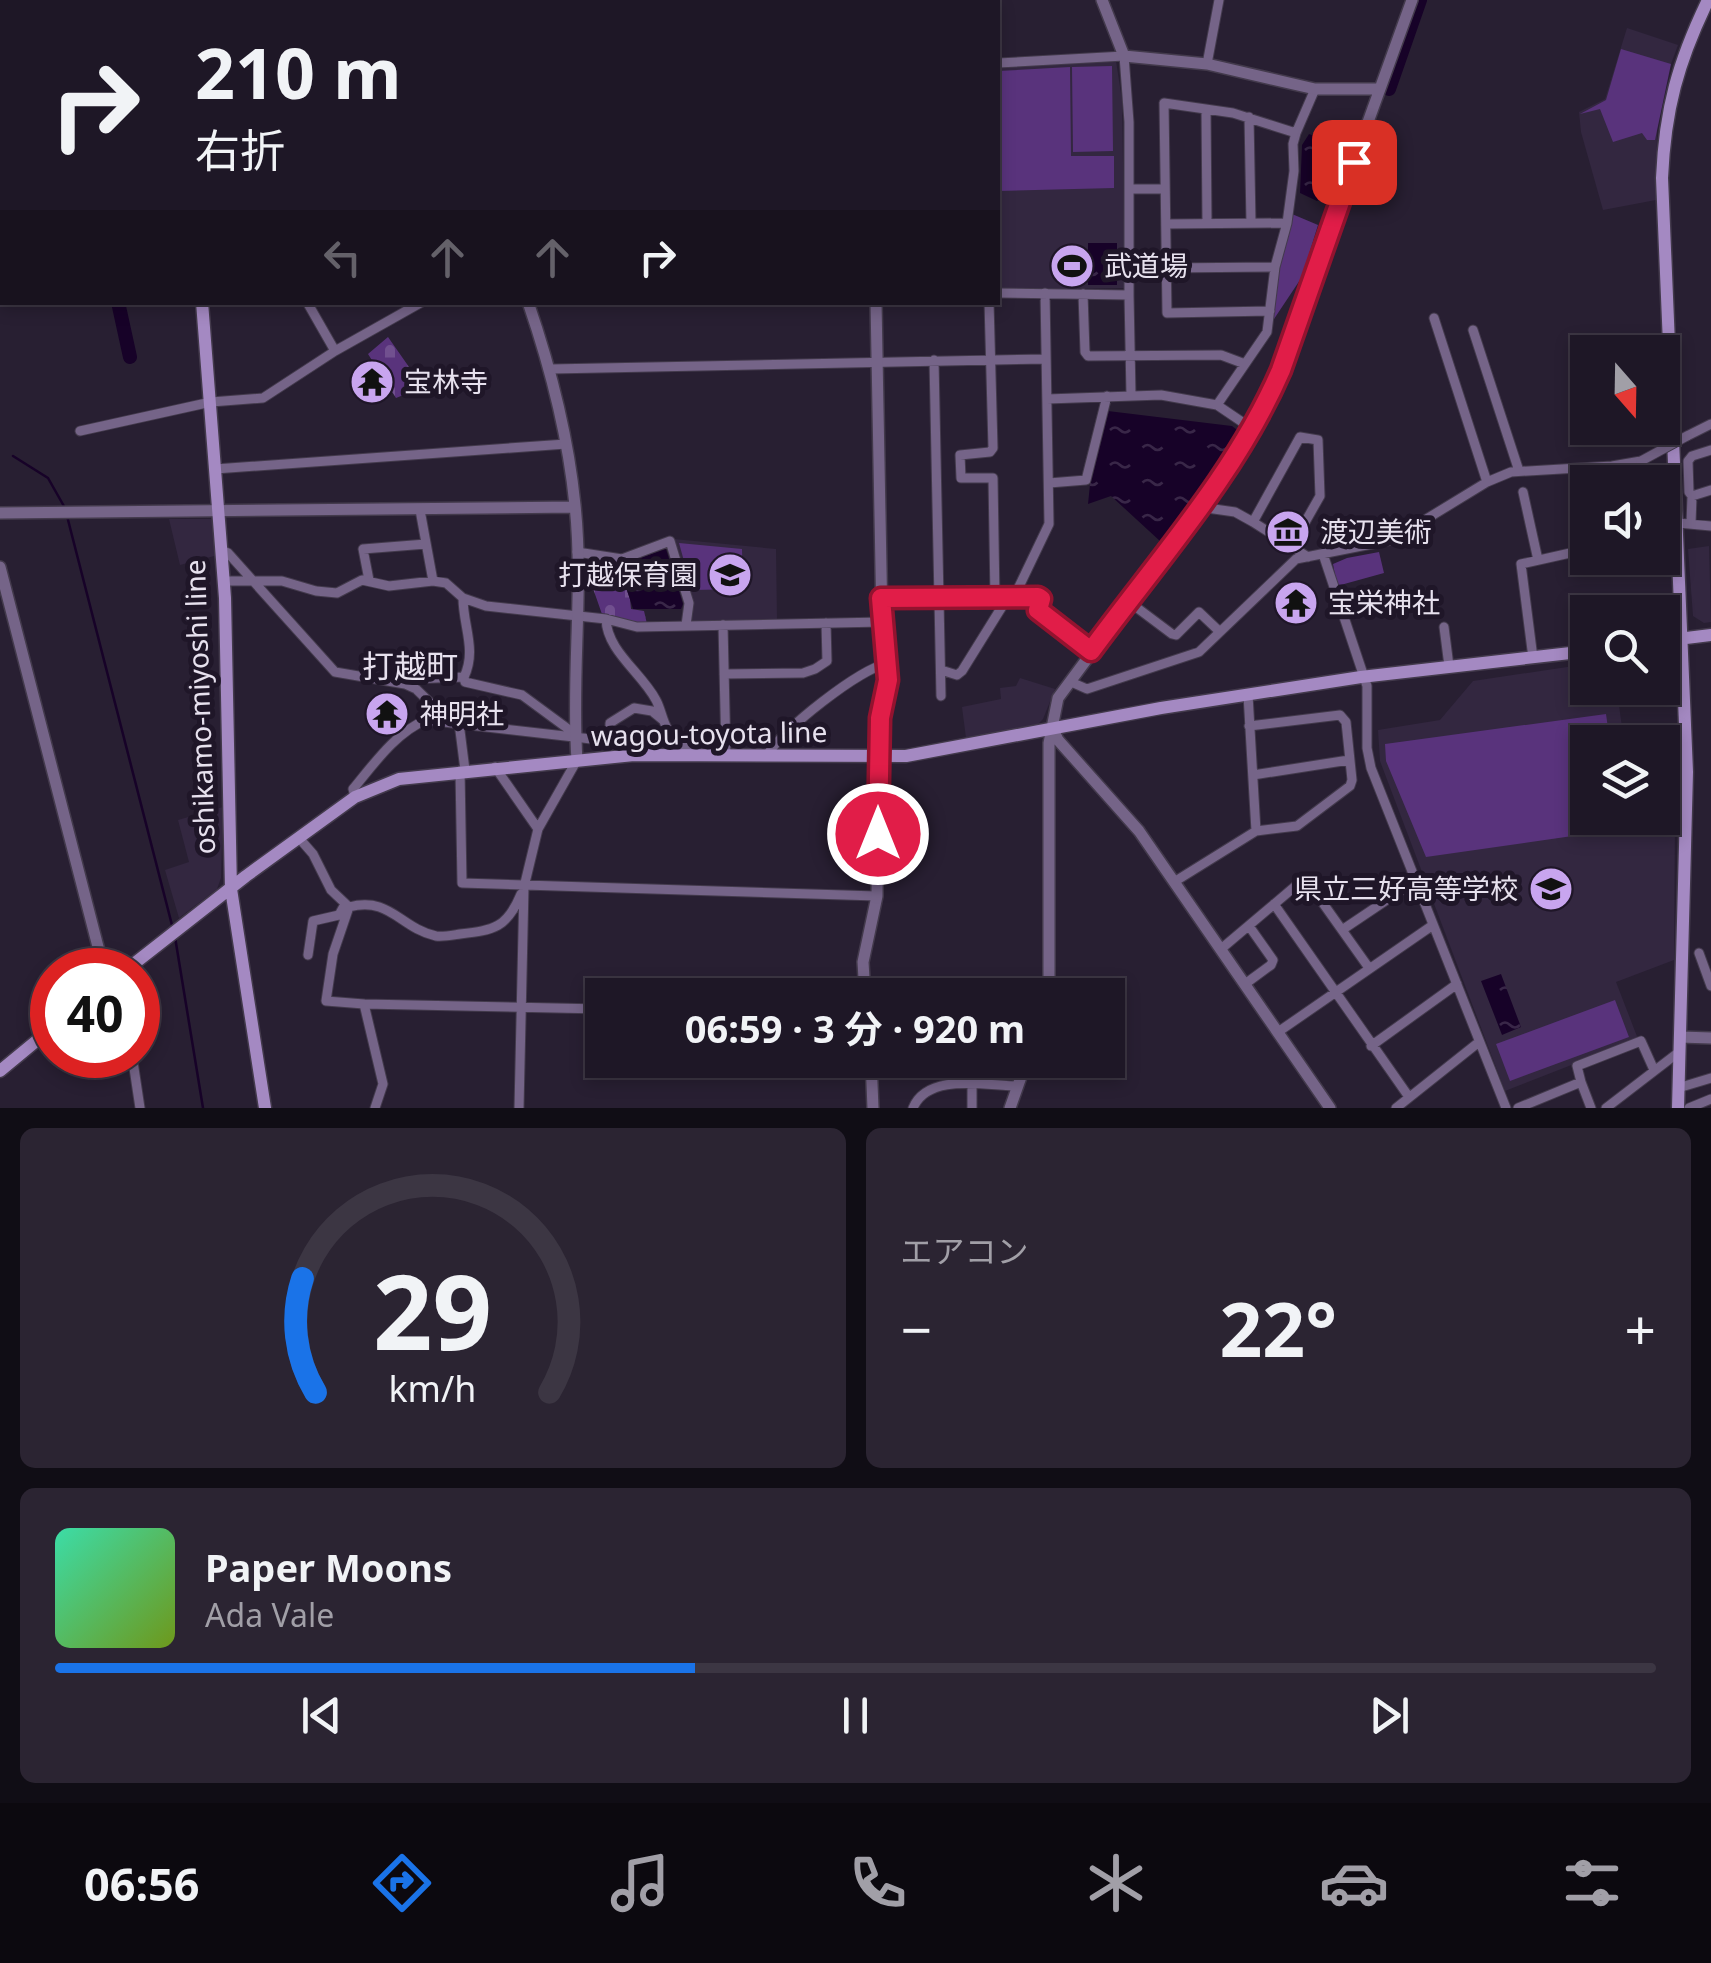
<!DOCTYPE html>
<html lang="ja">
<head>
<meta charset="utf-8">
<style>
  :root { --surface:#1e1726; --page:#2b2432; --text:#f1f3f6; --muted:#a19fa7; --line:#3c3643; --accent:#1a73e8 }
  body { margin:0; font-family:"Noto Sans","Noto Sans JP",sans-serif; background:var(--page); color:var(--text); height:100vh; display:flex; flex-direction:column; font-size:38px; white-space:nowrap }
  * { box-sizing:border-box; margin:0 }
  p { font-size:32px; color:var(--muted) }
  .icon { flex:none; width:55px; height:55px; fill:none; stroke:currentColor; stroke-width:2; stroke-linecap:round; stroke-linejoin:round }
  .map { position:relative; height:1108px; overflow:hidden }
  .side { display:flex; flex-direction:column; gap:20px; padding:20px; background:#100d15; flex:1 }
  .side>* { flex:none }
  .guide { position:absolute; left:0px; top:0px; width:1000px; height:305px; box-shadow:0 5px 15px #0003,0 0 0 2px var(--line); background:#1e1726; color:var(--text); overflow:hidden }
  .needle { width:65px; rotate:160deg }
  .fabs { position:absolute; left:1570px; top:335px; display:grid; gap:20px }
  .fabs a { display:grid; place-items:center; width:110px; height:110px; border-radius:0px; background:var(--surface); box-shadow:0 5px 15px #0003,0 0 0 2px var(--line); font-size:50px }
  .speed { position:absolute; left:30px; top:948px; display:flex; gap:20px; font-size:50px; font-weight:700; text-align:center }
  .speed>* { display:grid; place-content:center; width:130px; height:130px; border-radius:50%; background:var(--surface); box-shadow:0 5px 15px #0003,0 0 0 2px var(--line); line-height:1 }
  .speed .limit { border:15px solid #d22; background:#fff; color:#111 }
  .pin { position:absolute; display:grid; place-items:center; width:85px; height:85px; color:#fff; margin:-42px; border-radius:20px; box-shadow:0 5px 15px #0006 }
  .me { position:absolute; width:110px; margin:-55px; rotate:0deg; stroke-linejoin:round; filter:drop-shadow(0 0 8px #0008) }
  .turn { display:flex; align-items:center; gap:35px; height:210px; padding:0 30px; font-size:45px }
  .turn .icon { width:130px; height:130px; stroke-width:2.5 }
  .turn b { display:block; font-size:70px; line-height:85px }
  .lanes { display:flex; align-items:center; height:95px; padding:0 30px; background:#0003; justify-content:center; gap:50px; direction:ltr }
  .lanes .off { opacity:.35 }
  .big { font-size:75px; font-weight:700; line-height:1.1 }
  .side .card { flex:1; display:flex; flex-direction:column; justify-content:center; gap:15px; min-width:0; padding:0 35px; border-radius:15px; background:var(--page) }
  .side .dial { align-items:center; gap:0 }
  .dial svg { height:260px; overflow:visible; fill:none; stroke:var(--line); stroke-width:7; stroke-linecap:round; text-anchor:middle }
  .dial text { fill:var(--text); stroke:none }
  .song { display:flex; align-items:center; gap:30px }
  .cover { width:120px; height:120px; border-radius:15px; background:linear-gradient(135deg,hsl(160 70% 55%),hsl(80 70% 35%)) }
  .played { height:10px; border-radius:5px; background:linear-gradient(90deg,var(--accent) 40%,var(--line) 40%) }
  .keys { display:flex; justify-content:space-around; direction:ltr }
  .heat { display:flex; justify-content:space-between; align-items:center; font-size:55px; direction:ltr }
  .side .tiles { flex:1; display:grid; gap:20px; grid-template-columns:1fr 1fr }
  .card:last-child { grid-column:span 2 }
  .trip { position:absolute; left:585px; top:978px; width:540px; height:100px; border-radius:0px; background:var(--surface); box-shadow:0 5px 15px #0003,0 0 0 2px var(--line); font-weight:700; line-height:100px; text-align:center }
  .tab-bar { display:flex; height:160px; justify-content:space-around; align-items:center; background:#0c090f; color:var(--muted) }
  .tab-bar .icon { width:70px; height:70px }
  .tab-bar .on { color:var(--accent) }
  .tab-bar b { font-size:45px; color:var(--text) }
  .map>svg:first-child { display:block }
  .built { fill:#332740 }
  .cemetery { fill:url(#cemetery-stones) }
  .park { fill:#59337c }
  .water { fill:url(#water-ripples) }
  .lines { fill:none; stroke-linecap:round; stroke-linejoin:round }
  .stream { stroke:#170228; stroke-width:2.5 }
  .river { stroke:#170228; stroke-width:14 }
  .minor-casing { stroke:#433a4c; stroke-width:11 }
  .tertiary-casing { stroke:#433a4c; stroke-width:14 }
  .secondary-casing { stroke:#433a4c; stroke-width:15 }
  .minor { stroke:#756488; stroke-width:9 }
  .tertiary { stroke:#756488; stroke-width:11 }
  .secondary { stroke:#a489c2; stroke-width:12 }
  .minor-bridge-casing { stroke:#433a4c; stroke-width:11; stroke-linecap:butt }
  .tertiary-bridge-casing { stroke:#433a4c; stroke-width:14; stroke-linecap:butt }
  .minor-bridge { stroke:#756488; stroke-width:9 }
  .tertiary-bridge { stroke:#756488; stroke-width:11 }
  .route-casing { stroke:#92132f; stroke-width:25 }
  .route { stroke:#e11d48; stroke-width:18 }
  .labels { text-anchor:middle; stroke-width:10; stroke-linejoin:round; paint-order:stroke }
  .poi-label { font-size:28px; fill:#e7e1ee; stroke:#1f1628; text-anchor:start }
  .street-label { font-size:28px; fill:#e7e1ee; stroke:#1f1628 }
  .quarter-label { font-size:32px; fill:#e7e1ee; stroke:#1f1628 }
</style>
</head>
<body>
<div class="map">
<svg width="1711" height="1108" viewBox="0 0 1711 1108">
  <defs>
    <pattern id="cemetery-stones" width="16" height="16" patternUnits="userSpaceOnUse" patternTransform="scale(2.5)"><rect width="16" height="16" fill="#59337c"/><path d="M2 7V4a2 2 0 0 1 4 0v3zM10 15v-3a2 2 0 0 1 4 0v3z" fill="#71508f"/></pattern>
    <pattern id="water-ripples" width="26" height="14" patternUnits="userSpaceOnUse" patternTransform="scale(2.5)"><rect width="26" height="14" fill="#170228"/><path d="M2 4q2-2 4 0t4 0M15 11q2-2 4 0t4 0" fill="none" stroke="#392748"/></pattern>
  </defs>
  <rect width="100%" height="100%" fill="#281f32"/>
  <path class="built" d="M 1627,28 L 1678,45 L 1667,75 L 1657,129 L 1656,200 L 1603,210 L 1581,132 L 1579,112 L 1605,99 Z
    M 1116,61 L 1122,100 L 1125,288 L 998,290 L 998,67 Z
    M 169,519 L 211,519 L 216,525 L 218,555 L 180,565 Z
    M 674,539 L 776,549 L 777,620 L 688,622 Z
    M 1709,546 L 1711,622 L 1704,623 L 1693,616 L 1688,549 Z
    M 1587,664 L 1588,688 L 1599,688 L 1601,700 L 1618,698 L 1624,742 L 1588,742 L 1588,818 L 1675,816 L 1674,960 L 1616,982 L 1638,1039 L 1505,1091 L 1380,761 L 1378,730 L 1440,720 L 1473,681 Z
    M 1020,678 L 1055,689 L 1043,719 L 1038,724 L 966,738 L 962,707 L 1001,699 L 1000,688 L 1016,686 Z
    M 223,807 L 221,878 L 217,889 L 179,918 L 165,870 L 189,862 L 178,820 Z"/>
  <path class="cemetery" d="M 388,337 L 423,387 L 396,398 L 368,354 Z
    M 618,566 L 630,599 L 631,609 L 644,611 L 647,624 L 603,617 L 589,577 Z"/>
  <path class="park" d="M 1621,49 L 1671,64 L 1655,140 L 1647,140 L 1642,133 L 1613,142 L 1600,109 L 1580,114 L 1606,100 Z
    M 1112,66 L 1113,151 L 1073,152 L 1072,67 Z
    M 1070,67 L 1071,156 L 1114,156 L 1114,188 L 998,191 L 998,71 Z
    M 1292,214 L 1318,225 L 1302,277 L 1272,322 L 1279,267 Z
    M 679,543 L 742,549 L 743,589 L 692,590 Z
    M 1379,552 L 1384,573 L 1337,586 L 1333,564 L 1347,558 Z
    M 1606,714 L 1610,742 L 1588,742 L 1588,818 L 1620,818 L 1621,829 L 1426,857 L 1386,761 L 1385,744 Z
    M 1615,1000 L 1629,1037 L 1510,1081 L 1496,1044 Z"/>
  <path class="water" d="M 1309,134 L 1341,145 L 1342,149 L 1321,199 L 1317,201 L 1300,193 L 1302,145 Z
    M 1088,243 L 1117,243 L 1117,285 L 1088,285 Z
    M 1108,411 L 1232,426 L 1240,432 L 1161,542 L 1111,496 L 1088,504 L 1091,474 Z
    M 666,549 L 683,604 L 681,609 L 633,609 L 619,565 Z
    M 1501,974 L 1521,1027 L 1502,1035 L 1481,981 Z"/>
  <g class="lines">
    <path class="stream" d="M 13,456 L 48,478 L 65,508
      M 67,516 L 173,929
      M 175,937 L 203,1108"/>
    <path class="river" d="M 1389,89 L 1420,0
      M 0,189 L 2,200
      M 118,302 L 130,357"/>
    <defs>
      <path id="minor" d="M 204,0 L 205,2
        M 244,0 L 245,2
        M 595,0 L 596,2
        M 374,2 L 381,0
        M 527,2 L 532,0
        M 998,63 L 1124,56 L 1129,122 L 1129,295 L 998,293
        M 1207,64 L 1219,0
        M 0,83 L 2,83
        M 1206,109 L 1207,222
        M 1249,117 L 1251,223
        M 1296,133 L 1315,89
        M 1129,189 L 1165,189
        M 0,204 L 2,204
        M 1166,224 L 1287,223
        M 1166,268 L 1275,267
        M 1083,294 L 1085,352 L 1088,356 L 1221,355 L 1245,364
        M 1129,295 L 1131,395
        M 307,302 L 335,351
        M 989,302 L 993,448 L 990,452 L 960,455 L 961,478 L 993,478 L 995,598
        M 1434,318 L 1487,482
        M 1473,330 L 1519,471
        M 934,360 L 941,696
        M 551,369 L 1046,359
        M 1047,399 L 1161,395 L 1217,405 L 1251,428
        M 1217,405 L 1267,332 L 1275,267 L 1287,223 L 1294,171 L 1293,144 L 1296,133 L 1233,113 L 1164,103 L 1167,313 L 1270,311
        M 80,431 L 211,402 L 263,398 L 335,351 L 422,302
        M 1687,436 L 1711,424
        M 1711,450 L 1692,456 L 1688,461 L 1689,492 L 1692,496 L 1711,490
        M 215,469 L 566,444
        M 1049,483 L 1086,480 L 1107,396
        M 1523,492 L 1538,560
        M 1200,507 L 1235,512 L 1253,522
        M 420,510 L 433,581
        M 1678,523 L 1711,526
        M 1691,523 L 1692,496
        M 1291,547 L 1320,496 L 1318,440 L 1300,437 L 1253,522 L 1308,557
        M 221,550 L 228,553 L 335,672 L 405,684 L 416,689 L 448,720
        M 577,552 L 622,559 L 670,541 L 689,603 L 686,625
        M 1323,554 L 1367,686 L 1367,748 L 1371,768 L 1506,1108
        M 369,580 L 363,549 L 426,544
        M 224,581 L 282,581 L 316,591 L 337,593 L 362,580 L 389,586 L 433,581 L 446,583 L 463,598 L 486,606 L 606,619 L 637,627 L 882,622
        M 881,597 L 1014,597 L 1049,524 L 1045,293
        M 1014,597 L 1041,599 L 1038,610 L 1091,651
        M 463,598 C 463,626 477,650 464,677
        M 1128,601 L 1172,634 L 1176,635 L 1199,612 L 1220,632
        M 606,619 C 607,651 641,672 656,700 C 661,709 662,720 668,730 C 674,740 684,742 689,753
        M 723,625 L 726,754
        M 1444,627 L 1449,666
        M 1533,658 L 1521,564 L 1588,549
        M 941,670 L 957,675 L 962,671 L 1008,597
        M 724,674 L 803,673 L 815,669 L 827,661 L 826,623
        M 1071,682 L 1087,689 L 1199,652 L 1296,559 L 1392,540 L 1487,482 L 1511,472 L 1612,466 L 1641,461
        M 405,684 L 410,679 L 464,677 L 465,682 L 522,695 L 575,734
        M 459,723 L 465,770
        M 1249,726 L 1340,715 L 1346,722 L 1352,780 L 1350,786 L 1297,826 L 1256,831
        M 610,741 L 610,723 L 634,708 L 652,711 L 663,720
        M 767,755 C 783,729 858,670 888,663
        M 495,767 L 538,829
        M 460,771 L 462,883 L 877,896
        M 1253,775 L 1349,760
        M 355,797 L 353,789 C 373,765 396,732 426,720 L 635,744 L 637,755
        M 299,838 L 313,854 L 331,890 L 349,907 C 390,896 400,928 436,936 C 443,937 453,935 460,934 C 494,930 507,928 521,894
        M 1174,882 L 1256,831 L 1248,695
        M 1274,904 L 1409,1097
        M 349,907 L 333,954 L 326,1001 L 364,1004
        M 1342,930 L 1415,881
        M 1221,949 L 1305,878 L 1369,968
        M 1699,953 L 1711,986
        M 308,955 L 313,921 L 339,915 L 344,906
        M 1245,984 L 1271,965 L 1273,960 L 1249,926
        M 1278,1032 L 1433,925
        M 1371,1046 L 1457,984
        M 132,1055 L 140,1108
        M 972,1060 L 972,1108
        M 1581,1082 L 1577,1066 L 1641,1041 L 1654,1070
        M 1678,1088 L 1711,1078
        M 375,1108 L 383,1084 L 364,1004 L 602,1009
        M 519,1108 L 524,887 L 538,829 L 577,760
        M 913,1108 C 928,1072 986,1086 1018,1086
        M 1396,1108 L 1479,1042
        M 1518,1108 L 1581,1082 L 1591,1108
        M 1606,1108 L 1679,1052
        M 1689,1108 L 1711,1099"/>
      <path id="tertiary" d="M 402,0 L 404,2
        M 750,0 L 751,2
        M 1102,0 L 1124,56 L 1207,64 L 1315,89 L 1379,89
        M 528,302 C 551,369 568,435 575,505 C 584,590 571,676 577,760
        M 876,302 L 882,622 L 888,680 L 879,718 L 877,748
        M 0,513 L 575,507
        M 0,567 L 104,970
        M 1053,729 L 1058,740 L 1139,831 L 1330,1108
        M 865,995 L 863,962 L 877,896 L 878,771
        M 1049,995 L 1049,743 L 1058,698 L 1196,512 L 1270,394 L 1412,0
        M 1680,1037 L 1711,1038
        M 871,1060 L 873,1108
        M 1010,1108 L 1027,1060"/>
      <path id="secondary" d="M 87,0 L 89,2
        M 202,302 L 225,598 L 231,889 L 265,1108
        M 1662,641 L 1711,635
        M 126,970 L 246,876 L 355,797 L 399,779 L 634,755 L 906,756 L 1161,708 L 1361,677 L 1588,651
        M 0,1071 L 52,1028
        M 1678,1108 L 1687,772 L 1662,178 C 1665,109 1678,62 1708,0"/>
    </defs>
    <use href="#minor" class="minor-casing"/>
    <use href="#tertiary" class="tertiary-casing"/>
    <use href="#secondary" class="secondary-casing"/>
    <use href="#minor" class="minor"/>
    <use href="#tertiary" class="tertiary"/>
    <use href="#secondary" class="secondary"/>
    <defs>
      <path id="minor-bridge" d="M 1641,461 L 1687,436"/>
      <path id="tertiary-bridge" d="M 877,748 L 878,771"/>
    </defs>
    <use href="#minor-bridge" class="minor-bridge-casing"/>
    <use href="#tertiary-bridge" class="tertiary-bridge-casing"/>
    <use href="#minor-bridge" class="minor-bridge"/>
    <use href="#tertiary-bridge" class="tertiary-bridge"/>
  </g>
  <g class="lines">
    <defs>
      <path id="route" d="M 878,834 L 880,718 L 888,680 L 881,598 L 1038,597 L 1041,599 L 1038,610 L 1091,651 C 1157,561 1236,474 1281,370 L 1354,162"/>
    </defs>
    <use href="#route" class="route-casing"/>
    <use href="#route" class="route"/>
  </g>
  <defs>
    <symbol id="stadium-disc" viewBox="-11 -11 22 22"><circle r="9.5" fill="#c8a5ef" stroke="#1f1628"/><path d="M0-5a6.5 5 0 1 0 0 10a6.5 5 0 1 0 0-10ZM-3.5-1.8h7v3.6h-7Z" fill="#111"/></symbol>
    <symbol id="temple-disc" viewBox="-11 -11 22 22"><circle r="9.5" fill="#c8a5ef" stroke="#1f1628"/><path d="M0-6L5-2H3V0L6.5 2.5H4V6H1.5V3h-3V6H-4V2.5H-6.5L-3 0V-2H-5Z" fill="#111"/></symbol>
    <symbol id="museum-disc" viewBox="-11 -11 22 22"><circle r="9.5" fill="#c8a5ef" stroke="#1f1628"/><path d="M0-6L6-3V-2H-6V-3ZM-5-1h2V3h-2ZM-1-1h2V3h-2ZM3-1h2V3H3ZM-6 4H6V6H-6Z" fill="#111"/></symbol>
    <symbol id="school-disc" viewBox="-11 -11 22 22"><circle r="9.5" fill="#c8a5ef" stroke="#1f1628"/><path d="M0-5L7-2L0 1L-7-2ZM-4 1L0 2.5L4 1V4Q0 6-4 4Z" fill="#111"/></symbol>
  </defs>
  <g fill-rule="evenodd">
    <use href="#stadium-disc" x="1047" y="241" width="50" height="50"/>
    <use href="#temple-disc" x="347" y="357" width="50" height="50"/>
    <use href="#museum-disc" x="1263" y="507" width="50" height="50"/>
    <use href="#school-disc" x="705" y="550" width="50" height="50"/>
    <use href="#temple-disc" x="1271" y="578" width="50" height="50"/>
    <use href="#temple-disc" x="362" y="689" width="50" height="50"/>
    <use href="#school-disc" x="1526" y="864" width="50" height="50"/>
  </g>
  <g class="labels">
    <g class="poi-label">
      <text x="1104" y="276">武道場</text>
      <text x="404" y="392">宝林寺</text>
      <text x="1320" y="542">渡辺美術</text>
      <text x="698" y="585" text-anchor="end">打越保育園</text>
      <text x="1328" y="613">宝栄神社</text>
      <text x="420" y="724">神明社</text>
      <text x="1518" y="899" text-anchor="end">県立三好高等学校</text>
    </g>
    <g class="street-label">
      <text transform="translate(200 707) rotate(-92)" y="10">oshikamo-miyoshi line</text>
      <text transform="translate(709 734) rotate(-1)" y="10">wagou-toyota line</text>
    </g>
    <g class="quarter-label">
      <text x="410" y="678">打越町</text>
    </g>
  </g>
</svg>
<div class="fabs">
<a><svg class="needle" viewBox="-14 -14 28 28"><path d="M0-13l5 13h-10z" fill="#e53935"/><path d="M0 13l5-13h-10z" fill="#a19fa7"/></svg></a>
<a><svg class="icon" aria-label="sound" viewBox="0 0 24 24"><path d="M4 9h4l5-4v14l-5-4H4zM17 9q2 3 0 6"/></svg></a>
<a><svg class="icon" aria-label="search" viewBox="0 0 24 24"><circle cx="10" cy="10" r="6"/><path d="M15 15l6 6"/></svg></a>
<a><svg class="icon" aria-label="layers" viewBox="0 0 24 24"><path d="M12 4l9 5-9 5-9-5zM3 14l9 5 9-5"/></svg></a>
</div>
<div class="speed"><div class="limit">40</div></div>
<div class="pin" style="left:1354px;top:162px;background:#d93025"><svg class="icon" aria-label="arrive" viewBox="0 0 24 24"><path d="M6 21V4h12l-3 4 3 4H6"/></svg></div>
<svg class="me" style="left:878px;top:834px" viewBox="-20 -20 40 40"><circle r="17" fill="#e11d48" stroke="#fff" stroke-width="3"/><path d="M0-11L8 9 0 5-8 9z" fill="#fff"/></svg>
<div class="trip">06:59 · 3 分 · 920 m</div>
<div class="guide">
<div class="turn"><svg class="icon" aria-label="right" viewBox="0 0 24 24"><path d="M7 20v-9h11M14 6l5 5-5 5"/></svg><div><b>210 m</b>右折</div></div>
<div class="lanes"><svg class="icon off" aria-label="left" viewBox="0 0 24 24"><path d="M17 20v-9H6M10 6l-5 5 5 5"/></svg><svg class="icon off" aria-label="ahead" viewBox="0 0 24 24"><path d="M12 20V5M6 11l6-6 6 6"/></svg><svg class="icon off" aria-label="ahead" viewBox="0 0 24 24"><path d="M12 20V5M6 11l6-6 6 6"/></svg><svg class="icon" aria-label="right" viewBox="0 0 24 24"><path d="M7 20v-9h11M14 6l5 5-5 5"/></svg></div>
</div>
</div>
<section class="side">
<div class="tiles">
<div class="card dial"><svg viewBox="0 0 100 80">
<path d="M14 69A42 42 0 1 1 86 69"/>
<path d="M14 69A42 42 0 0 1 10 34" stroke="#1a73e8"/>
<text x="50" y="56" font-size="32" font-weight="700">29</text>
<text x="50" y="72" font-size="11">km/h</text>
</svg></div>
<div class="card"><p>エアコン</p>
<div class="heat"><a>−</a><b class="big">22°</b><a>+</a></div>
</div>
<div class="card">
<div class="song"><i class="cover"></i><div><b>Paper Moons</b><p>Ada Vale</p></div></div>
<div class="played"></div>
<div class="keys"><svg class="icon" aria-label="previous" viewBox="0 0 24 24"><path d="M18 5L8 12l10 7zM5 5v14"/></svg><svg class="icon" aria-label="pause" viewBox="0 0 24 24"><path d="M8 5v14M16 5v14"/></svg><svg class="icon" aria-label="next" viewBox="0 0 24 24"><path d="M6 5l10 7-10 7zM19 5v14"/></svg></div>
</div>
</div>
</section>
<nav class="tab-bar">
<b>06:56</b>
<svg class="icon on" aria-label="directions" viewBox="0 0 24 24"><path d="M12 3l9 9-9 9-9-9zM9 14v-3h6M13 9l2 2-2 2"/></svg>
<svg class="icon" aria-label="music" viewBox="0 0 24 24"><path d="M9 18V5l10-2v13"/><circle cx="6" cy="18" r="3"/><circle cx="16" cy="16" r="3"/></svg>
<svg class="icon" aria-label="phone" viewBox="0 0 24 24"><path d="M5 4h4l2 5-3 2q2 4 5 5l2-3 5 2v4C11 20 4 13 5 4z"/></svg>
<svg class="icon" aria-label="climate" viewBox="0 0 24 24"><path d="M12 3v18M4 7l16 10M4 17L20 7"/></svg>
<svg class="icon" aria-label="car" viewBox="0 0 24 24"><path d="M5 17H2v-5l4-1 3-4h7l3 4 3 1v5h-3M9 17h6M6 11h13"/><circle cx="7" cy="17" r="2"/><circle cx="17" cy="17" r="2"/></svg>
<svg class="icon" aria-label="filters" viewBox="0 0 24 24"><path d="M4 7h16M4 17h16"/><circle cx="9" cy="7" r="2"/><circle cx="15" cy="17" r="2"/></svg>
</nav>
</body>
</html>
